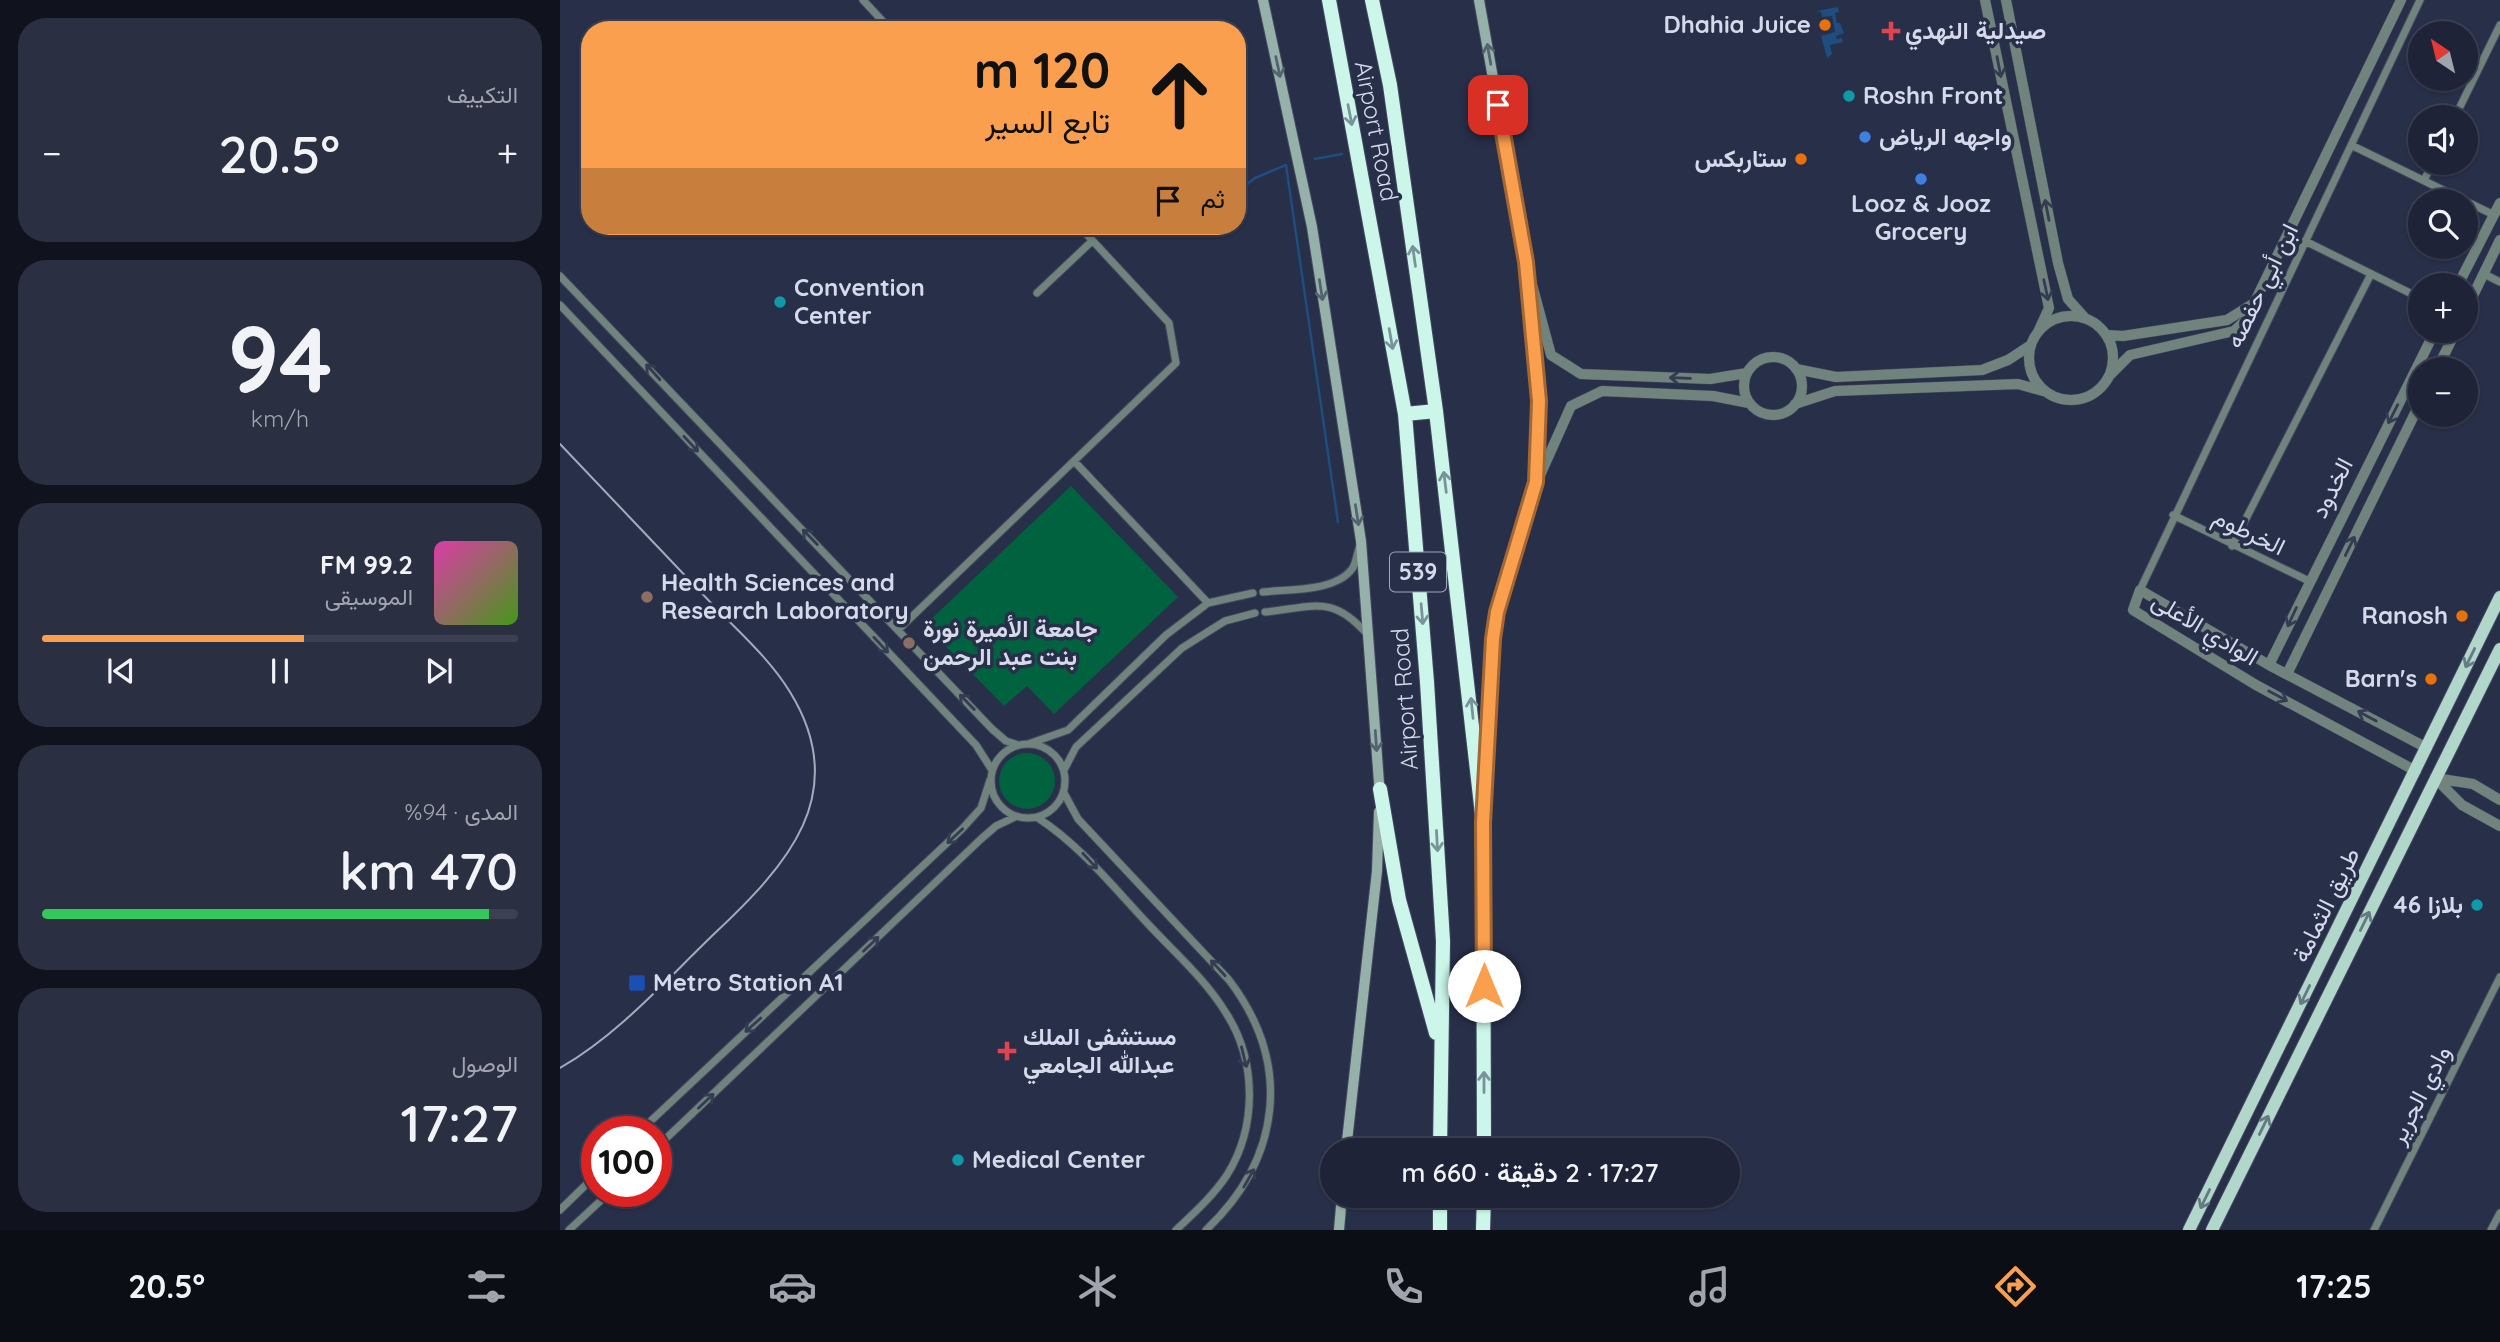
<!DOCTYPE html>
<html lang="ar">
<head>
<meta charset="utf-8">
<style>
  :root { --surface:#1e2337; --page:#2b2f42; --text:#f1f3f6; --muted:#a1a4ad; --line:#3c4052; --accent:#fa9f4e }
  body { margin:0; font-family:Quicksand,Vazirmatn,sans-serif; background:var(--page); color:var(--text); direction:rtl; height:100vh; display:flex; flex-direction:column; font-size:26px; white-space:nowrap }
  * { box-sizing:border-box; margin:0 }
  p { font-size:23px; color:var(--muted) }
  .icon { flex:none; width:38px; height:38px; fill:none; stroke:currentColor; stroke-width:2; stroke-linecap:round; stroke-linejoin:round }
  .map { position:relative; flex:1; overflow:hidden; direction:ltr }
  .side { display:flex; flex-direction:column; gap:18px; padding:18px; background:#10131e; width:560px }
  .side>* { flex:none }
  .banner { position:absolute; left:21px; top:21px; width:665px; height:214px; border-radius:28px; box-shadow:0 2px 5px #0004,0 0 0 2px var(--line); direction:rtl; background:#fa9f4e; color:#111; overflow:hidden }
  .needle { width:46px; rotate:325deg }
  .buttons { position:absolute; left:1848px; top:21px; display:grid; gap:14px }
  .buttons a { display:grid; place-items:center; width:70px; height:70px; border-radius:50%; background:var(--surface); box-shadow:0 2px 5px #0004,0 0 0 2px var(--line); font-size:35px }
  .speed { position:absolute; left:21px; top:1116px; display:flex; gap:14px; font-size:35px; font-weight:700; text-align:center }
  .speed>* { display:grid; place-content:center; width:91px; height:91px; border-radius:50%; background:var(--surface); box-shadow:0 2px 5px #0004,0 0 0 2px var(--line); line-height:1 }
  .speed .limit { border:10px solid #d22; background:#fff; color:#111 }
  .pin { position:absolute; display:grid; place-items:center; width:60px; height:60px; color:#fff; margin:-30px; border-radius:14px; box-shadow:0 4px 10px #0006 }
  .me { position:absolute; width:77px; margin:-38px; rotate:0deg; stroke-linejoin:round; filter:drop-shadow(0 0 5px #0008) }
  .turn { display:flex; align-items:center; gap:24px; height:147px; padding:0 21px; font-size:32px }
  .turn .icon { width:91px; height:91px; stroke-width:2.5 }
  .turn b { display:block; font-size:49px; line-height:60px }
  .then { display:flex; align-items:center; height:66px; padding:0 21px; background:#0003; gap:14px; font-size:26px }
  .big { font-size:52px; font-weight:600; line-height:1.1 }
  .side .tile { flex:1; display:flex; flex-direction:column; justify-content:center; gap:10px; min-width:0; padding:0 24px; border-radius:28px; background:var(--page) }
  .side .dial { align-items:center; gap:0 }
  .dial b { font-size:91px; line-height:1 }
  .song { display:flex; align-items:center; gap:21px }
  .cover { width:84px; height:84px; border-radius:10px; background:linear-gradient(135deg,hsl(320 70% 55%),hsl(100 70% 35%)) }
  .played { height:7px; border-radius:4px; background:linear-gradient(90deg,var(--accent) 55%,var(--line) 55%) }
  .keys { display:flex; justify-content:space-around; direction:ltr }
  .heat { display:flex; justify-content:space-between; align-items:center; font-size:38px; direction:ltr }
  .charge { height:10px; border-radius:5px; background:linear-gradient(90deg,#34c759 94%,var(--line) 0) }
  .trip { position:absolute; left:760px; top:1138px; width:420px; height:70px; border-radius:35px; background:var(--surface); box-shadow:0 2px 5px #0004,0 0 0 2px var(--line); font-weight:600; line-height:70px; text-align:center; direction:rtl }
  .menu { display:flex; height:112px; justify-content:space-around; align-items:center; background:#0c0e16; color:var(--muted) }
  .menu .icon { width:49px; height:49px }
  .menu .current { color:var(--accent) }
  .menu b { font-size:32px; color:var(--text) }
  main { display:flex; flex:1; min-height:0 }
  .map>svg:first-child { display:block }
  .green { fill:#016240 }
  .water { fill:#1e4d80 }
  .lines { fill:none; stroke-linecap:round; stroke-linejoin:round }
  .stream { stroke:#1e4d80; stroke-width:2.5 }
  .minor-casing { stroke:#444a63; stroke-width:9 }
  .tertiary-casing { stroke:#444a63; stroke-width:11 }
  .secondary-casing { stroke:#444a63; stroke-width:12 }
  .primary-casing { stroke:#444a63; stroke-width:14 }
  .motorway-casing { stroke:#444a63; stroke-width:16 }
  .minor { stroke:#71837d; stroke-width:7 }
  .tertiary { stroke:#71837d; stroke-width:10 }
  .secondary { stroke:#96b1a9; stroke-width:10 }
  .primary { stroke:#b1d6ca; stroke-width:12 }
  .motorway { stroke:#cbf6e9; stroke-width:14 }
  .tram { stroke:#a4aabd; stroke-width:2 }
  .oneway { stroke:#54636f }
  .oneway2 { stroke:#333c51 }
  .oneway3 { stroke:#7a9299 }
  .oneway4 { stroke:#667a83 }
  .route-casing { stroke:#a26733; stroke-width:18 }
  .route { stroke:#fa9f4e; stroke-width:12 }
  .food-dot { fill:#e8710a; stroke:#282f49; stroke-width:2.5 }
  .health-dot { fill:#e0444e; stroke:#282f49; stroke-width:2.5 }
  .culture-dot { fill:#0f9aa8; stroke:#282f49; stroke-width:2.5 }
  .shop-dot { fill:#3f7fe0; stroke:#282f49; stroke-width:2.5 }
  .education-dot { fill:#8d6e63; stroke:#282f49; stroke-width:2.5 }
  .transit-dot { fill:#1a4fb4; stroke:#282f49; stroke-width:2.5 }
  .labels { text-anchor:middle; stroke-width:7; stroke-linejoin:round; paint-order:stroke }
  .shield { fill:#282f49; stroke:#a1a7ba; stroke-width:2 }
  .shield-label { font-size:23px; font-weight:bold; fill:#d5daeb }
  .poi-label { font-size:24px; font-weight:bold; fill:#d5daeb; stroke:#282f49; text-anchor:start }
  .street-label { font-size:24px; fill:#d5daeb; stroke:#282f49 }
</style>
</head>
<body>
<main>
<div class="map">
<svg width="1940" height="1230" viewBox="0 0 1940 1230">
  <rect width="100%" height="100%" fill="#282f49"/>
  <path class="green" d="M 511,486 L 618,597 L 494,714 L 467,686 L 444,706 L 365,625 Z
    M439 781a28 28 0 1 1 56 0a28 28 0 1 1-56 0Z"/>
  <path class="water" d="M 1278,7 L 1279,12 L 1275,13 L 1277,23 L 1280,23 L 1284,33 L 1276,36 L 1277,39 L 1282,38 L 1283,42 L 1270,45 L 1272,54 L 1267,58 L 1261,36 L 1275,32 L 1272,16 L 1262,17 L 1261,12 L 1256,11 Z"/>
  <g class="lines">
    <path class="stream" d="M 755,159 L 782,154
      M 677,192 L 695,178 L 726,165 L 778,522"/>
    <defs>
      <path id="minor" d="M 303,0 L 331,30
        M 1895,117 L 1940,25
        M 1791,145 L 1934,215
        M 1864,180 L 1873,163
        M 1745,241 L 1860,298
        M 1924,274 L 1940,282
        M 0,276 L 432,729 L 446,741 L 458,745
        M 477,293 L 531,242
        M 0,305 L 416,745 L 432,770
        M 514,461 L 648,603
        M 1613,515 L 1749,581
        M 1672,546 L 1811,274
        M 1580,590 L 1860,0
        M 703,592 C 728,589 775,592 792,569 C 796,564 797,554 799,548
        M 705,612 C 755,607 772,594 808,635
        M 338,630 L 616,363 L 609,323 L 519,226
        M431 781a37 37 0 1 1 74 0a37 37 0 1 1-74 0Z
        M 468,744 L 508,730 L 606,635 L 648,603 L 693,593
        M 504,770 L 516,747 L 622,648 L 665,621 L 695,613
        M 504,793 L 518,819 L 669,980 C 733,1064 721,1159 646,1230
        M 478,818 C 521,846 553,887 589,925 C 615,953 646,980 666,1013 C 697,1061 697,1127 667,1175 C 653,1196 634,1213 616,1230
        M 79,1132 L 402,829 L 421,808 L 430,780
        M 96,1148 L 421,839 L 436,826 L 455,817
        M 0,1210 L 37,1174
        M 9,1230 L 50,1192
        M 1814,1230 L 1940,977
        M 1931,1230 L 1940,1213"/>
      <path id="tertiary" d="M 1425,0 L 1489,308 L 1478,332
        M 1446,0 L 1498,263 L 1508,299 L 1525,318
        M 971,281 L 991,355 L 1021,374 L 1150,379 L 1187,373
        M 1898,285 L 1940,203
        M 1906,310 L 1940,240
        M1469 358a42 42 0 1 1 84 0a42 42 0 1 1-84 0Z
        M 1547,335 L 1563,336 L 1667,320 L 1696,302
        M1184 386a29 29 0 1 1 58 0a29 29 0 1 1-58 0Z
        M 1236,369 L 1276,377 L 1422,370 L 1448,360 L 1471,345
        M 1877,369 L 1896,331
        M 1549,376 L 1570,355 L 1674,331 L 1686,320 L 1841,0
        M 1235,404 L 1275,391 L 1458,384 L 1483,391
        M 977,482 L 1011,406 L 1042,391 L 1153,396 L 1189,403
        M 1709,665 L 1875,331
        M 1727,674 L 1860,403
        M 1856,771 L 1696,685 L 1573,610 L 1580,590 L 1709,665 L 1867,748
        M 1875,778 L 1902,805 L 1940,826
        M 1875,778 L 1913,784 L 1940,800"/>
      <path id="secondary" d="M 703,0 L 752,227 L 801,541 L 820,796
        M 919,0 L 966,262 L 979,401 L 976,482 L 937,612 L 933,639 L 925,795
        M 786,1150 L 817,871 L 819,812
        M 779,1230 L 782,1195"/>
      <path id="primary" d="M 1629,1230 L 1940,597
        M 1652,1230 L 1940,649"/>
      <path id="motorway" d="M 769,0 L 845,414 L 867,682 L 883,941 L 880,1150
        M 812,0 L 830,85 L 876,411 L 923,823 L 924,1150
        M 845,414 L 876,411
        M 820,789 L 839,900 L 876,1033
        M 880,1230 L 880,1195
        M 923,1230 L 924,1195"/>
    </defs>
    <use href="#minor" class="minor-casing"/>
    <use href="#tertiary" class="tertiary-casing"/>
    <use href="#secondary" class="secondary-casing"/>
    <use href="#primary" class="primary-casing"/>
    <use href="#motorway" class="motorway-casing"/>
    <use href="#minor" class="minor"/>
    <use href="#tertiary" class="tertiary"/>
    <use href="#secondary" class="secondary"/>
    <use href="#primary" class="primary"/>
    <use href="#motorway" class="motorway"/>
    <path class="tram" d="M 0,444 C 51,498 102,551 153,605 C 179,632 210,659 230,692 C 293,794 226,866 155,933 C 106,980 59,1034 0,1068"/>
  </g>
  <defs><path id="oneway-shaft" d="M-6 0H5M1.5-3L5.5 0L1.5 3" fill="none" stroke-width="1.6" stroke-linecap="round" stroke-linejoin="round" transform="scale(1.75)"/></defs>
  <g class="oneway">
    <use href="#oneway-shaft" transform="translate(929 54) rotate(-100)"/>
    <use href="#oneway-shaft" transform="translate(718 67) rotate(78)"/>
    <use href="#oneway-shaft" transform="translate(761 290) rotate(81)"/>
    <use href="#oneway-shaft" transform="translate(797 515) rotate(81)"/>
    <use href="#oneway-shaft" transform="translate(816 741) rotate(86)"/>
  </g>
  <g class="oneway2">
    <use href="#oneway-shaft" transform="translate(1439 67) rotate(79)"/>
    <use href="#oneway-shaft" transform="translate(1487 210) rotate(-101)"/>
    <use href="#oneway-shaft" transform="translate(1486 290) rotate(78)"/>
    <use href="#oneway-shaft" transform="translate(93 372) rotate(-132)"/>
    <use href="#oneway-shaft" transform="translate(1120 378) rotate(-178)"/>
    <use href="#oneway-shaft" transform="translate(1833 414) rotate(117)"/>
    <use href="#oneway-shaft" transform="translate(131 444) rotate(47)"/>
    <use href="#oneway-shaft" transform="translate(250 537) rotate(-134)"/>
    <use href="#oneway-shaft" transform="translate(1790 546) rotate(-64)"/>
    <use href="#oneway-shaft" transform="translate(1732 617) rotate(115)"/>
    <use href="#oneway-shaft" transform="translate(321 645) rotate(47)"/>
    <use href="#oneway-shaft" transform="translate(1718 696) rotate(28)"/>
    <use href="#oneway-shaft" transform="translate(407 702) rotate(-134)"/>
    <use href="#oneway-shaft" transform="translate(1807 716) rotate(-152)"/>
    <use href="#oneway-shaft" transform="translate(395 836) rotate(137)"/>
    <use href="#oneway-shaft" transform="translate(530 861) rotate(47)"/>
    <use href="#oneway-shaft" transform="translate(311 944) rotate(-44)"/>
    <use href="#oneway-shaft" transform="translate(658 968) rotate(-133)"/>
    <use href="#oneway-shaft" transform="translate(193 1025) rotate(138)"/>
    <use href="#oneway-shaft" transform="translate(684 1057) rotate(76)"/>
    <use href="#oneway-shaft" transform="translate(146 1101) rotate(-43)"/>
    <use href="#oneway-shaft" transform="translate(689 1178) rotate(-60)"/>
  </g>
  <g class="oneway3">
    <use href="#oneway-shaft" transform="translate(790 115) rotate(79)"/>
    <use href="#oneway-shaft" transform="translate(854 256) rotate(-98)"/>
    <use href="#oneway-shaft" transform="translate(831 339) rotate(80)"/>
    <use href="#oneway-shaft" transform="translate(885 482) rotate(-97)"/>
    <use href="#oneway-shaft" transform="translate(862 614) rotate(85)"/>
    <use href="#oneway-shaft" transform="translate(912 708) rotate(-96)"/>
    <use href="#oneway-shaft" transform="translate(877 841) rotate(87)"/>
    <use href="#oneway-shaft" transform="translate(924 1082) rotate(-90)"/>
  </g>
  <g class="oneway4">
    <use href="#oneway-shaft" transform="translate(1910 658) rotate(116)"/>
    <use href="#oneway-shaft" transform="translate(1805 921) rotate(-64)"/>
    <use href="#oneway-shaft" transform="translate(1745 995) rotate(116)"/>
    <use href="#oneway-shaft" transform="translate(1704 1125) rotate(-64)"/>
    <use href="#oneway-shaft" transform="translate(1645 1199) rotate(116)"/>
  </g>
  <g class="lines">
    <defs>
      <path id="route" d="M 924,986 L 923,823 L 933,639 L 937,612 L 976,482 L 979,401 L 966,262 L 938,105"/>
    </defs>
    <use href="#route" class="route-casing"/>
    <use href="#route" class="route"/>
  </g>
  <g class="food-dot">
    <circle cx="1265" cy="25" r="7"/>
    <circle cx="1241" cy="159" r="7"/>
    <circle cx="1902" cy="616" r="7"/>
    <circle cx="1871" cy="679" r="7"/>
  </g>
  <g class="health-dot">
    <path d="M1327.5 20.5h7v7h7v7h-7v7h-7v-7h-7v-7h7z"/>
    <path d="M443.5 1040.5h7v7h7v7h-7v7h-7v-7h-7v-7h7z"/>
  </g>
  <g class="culture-dot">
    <circle cx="1289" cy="96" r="7"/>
    <circle cx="220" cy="302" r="7"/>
    <circle cx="1917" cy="905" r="7"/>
    <circle cx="398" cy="1160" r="7"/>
  </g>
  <g class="shop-dot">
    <circle cx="1305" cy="137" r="7"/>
    <circle cx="1361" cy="179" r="7"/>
  </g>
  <g class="education-dot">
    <circle cx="87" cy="597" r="7"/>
    <circle cx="349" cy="643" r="7"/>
  </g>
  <rect class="transit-dot" x="68" y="974" width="18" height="18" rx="3.5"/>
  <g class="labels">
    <rect class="shield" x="830" y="552.5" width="56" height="39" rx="5"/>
    <g class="shield-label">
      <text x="858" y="580">539</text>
    </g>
    <g class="poi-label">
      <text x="1251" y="33" text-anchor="end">Dhahia Juice</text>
      <text x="1345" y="39">صيدلية النهدي</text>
      <text x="1303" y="104">Roshn Front</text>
      <text x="1319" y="145">واجهه الرياض</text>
      <text x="1227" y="167" text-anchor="end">ستاربكس</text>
      <text x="1361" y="212" text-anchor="middle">Looz &amp; Jooz<tspan x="1361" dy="28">Grocery</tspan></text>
      <text x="234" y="296">Convention<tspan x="234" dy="28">Center</tspan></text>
      <text x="101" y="591">Health Sciences and<tspan x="101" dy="28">Research Laboratory</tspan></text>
      <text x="1888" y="624" text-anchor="end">Ranosh</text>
      <text x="363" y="637">جامعة الأميرة نورة<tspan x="363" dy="28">بنت عبد الرحمن</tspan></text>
      <text x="1857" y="687" text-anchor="end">Barn's</text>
      <text x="1903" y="913" text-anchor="end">بلازا 46</text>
      <text x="93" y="991">Metro Station A1</text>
      <text x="463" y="1045">مستشفى الملك<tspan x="463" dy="28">عبدالله الجامعي</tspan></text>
      <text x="412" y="1168">Medical Center</text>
    </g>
    <g class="street-label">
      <text transform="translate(816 131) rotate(79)" y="8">Airport Road</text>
      <text transform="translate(1702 286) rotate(-64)" y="8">ابن أبي حفصه</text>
      <text transform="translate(1772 488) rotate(-63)" y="8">الخدود</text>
      <text transform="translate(1689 532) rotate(26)" y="8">الخرطوم</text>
      <text transform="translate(1645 629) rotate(31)" y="8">الوادي الأعلى</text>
      <text transform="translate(845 699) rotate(-94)" y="8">Airport Road</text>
      <text transform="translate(1766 905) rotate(-64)" y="8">طريق الثمامة</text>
      <text transform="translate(1860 1095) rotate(-63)" y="8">وادي الجرير</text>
    </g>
  </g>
</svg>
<div class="buttons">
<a><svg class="needle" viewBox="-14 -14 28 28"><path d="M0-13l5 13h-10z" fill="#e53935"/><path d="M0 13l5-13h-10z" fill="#a1a4ad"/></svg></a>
<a><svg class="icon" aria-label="sound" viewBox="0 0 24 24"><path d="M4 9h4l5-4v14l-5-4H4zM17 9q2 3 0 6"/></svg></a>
<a><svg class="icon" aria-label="search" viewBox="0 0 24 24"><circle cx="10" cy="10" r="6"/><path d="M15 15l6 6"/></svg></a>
<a>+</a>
<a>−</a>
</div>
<div class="speed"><div class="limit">100</div></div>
<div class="pin" style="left:938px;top:105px;background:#d93025"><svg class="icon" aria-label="arrive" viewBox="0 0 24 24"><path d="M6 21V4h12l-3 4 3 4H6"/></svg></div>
<svg class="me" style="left:924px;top:986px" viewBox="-20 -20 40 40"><circle r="19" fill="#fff"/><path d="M0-13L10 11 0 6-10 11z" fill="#fa9f4e"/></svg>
<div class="trip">17:27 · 2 دقيقة · 660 m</div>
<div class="banner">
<div class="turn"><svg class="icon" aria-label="ahead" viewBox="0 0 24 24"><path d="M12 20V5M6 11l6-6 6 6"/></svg><div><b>120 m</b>تابع السير</div></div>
<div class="then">ثم<svg class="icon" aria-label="arrive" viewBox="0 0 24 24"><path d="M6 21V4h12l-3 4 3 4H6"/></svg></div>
</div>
</div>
<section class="side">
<div class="tile"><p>التكييف</p>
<div class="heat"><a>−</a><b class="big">20.5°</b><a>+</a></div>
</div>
<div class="tile dial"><b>94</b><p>km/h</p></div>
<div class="tile">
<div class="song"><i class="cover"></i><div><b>99.2 FM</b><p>الموسيقى</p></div></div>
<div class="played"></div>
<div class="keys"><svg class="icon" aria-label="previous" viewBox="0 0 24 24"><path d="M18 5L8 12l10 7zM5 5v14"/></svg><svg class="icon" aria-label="pause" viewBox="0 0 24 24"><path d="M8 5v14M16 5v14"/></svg><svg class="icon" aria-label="next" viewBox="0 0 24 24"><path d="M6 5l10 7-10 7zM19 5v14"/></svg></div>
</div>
<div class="tile"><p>المدى · 94%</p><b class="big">470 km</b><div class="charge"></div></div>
<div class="tile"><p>الوصول</p><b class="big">17:27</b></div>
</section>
</main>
<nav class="menu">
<b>17:25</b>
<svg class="icon current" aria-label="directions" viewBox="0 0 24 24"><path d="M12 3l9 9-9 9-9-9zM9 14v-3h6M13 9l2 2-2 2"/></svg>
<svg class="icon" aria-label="music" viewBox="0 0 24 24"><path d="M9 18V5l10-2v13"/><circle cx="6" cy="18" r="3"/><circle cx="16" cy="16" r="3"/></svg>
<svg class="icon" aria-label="phone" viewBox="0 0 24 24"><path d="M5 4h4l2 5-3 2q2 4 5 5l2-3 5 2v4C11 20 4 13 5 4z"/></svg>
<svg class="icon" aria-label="climate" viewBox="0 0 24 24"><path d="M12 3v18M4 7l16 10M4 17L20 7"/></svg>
<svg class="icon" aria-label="car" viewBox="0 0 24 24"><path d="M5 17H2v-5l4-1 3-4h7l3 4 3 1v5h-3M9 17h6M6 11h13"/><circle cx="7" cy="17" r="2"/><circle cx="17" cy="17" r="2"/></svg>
<svg class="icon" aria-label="filters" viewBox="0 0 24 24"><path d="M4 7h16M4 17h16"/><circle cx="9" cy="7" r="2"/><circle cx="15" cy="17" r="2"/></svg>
<b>20.5°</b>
</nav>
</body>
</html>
